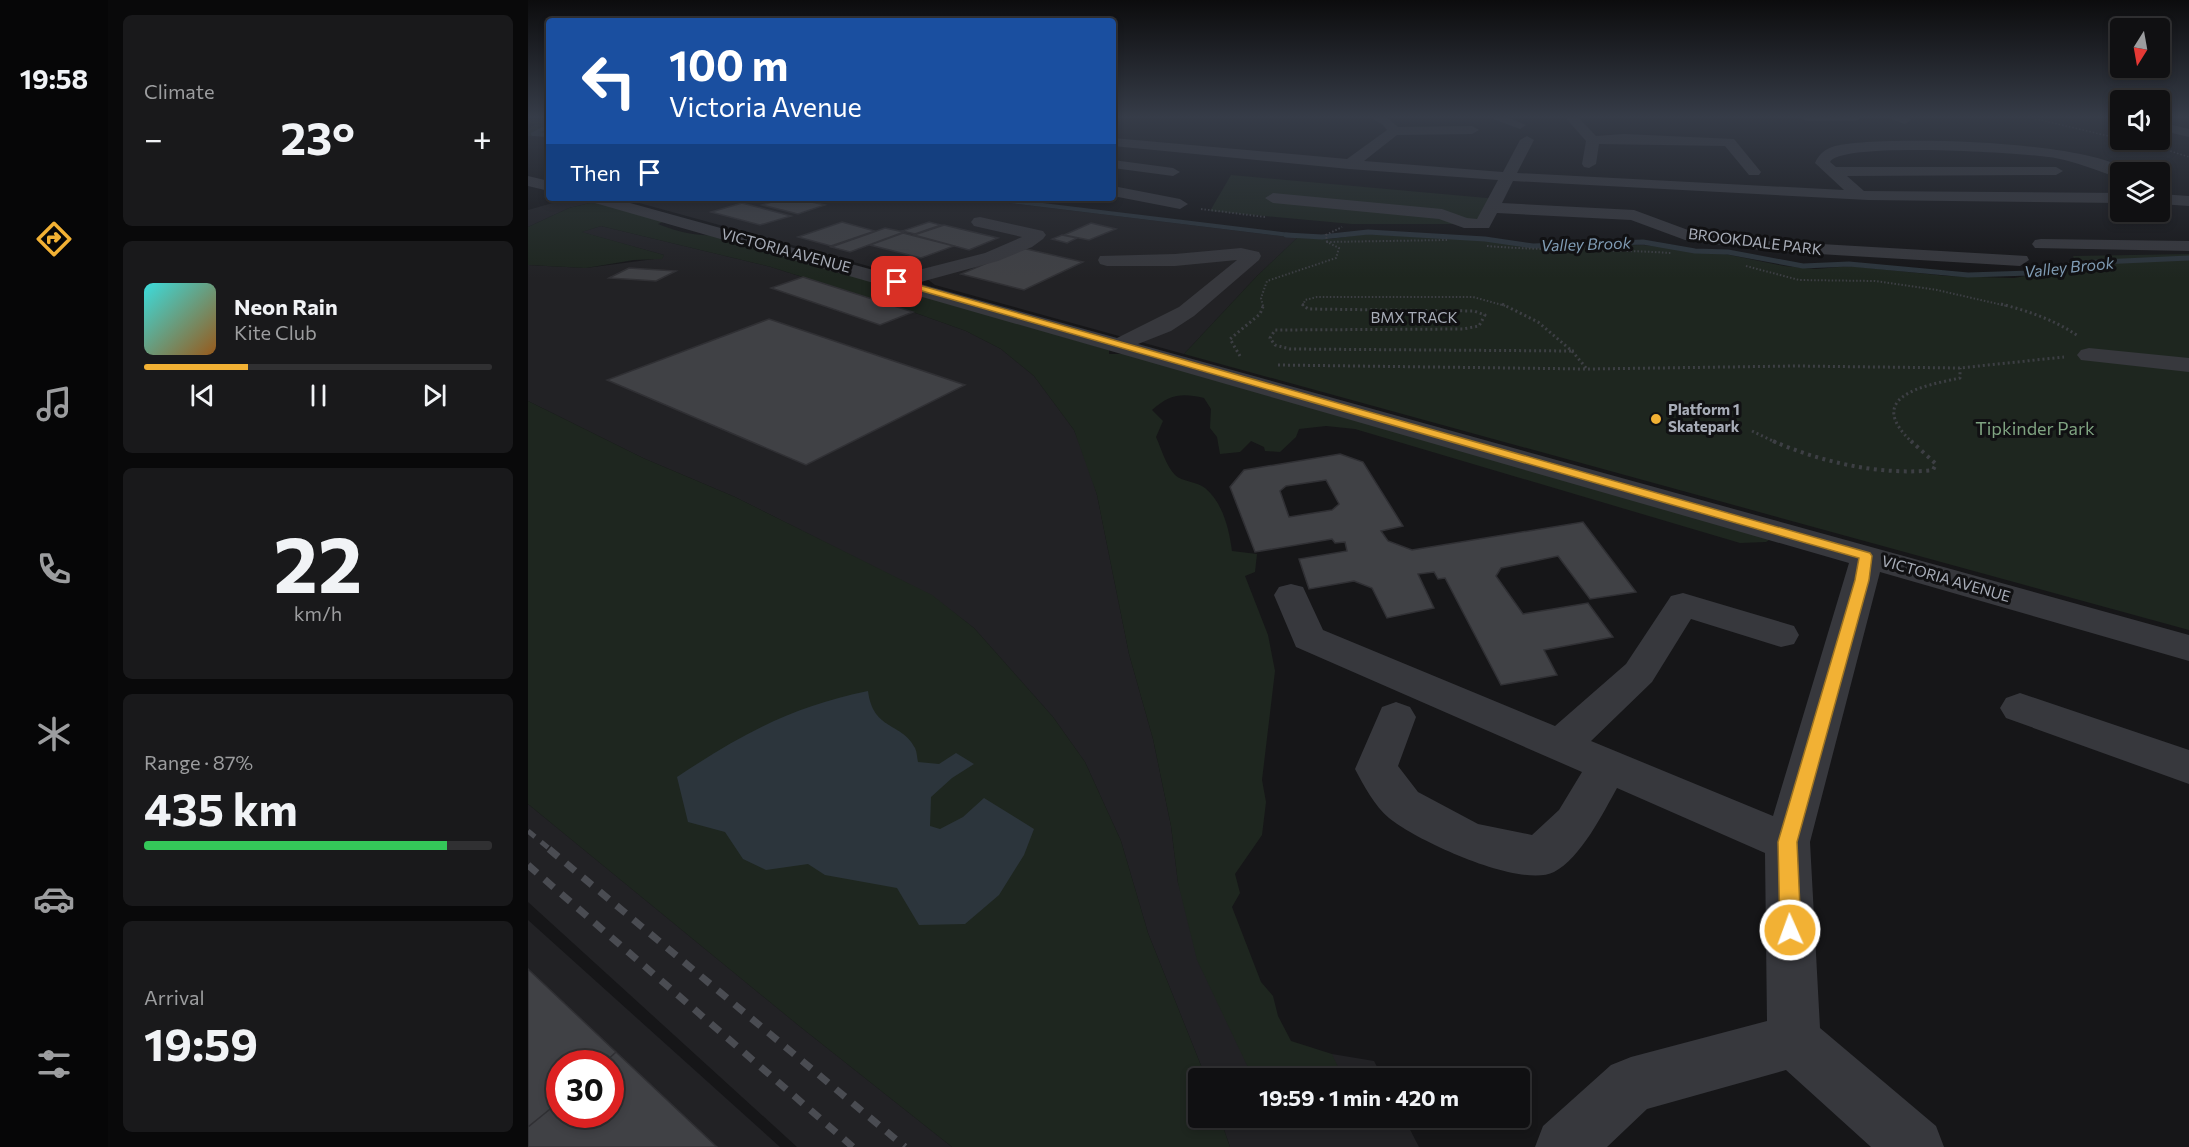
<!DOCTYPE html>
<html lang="en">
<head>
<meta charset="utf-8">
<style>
  :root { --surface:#101012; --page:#19191b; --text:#f1f3f6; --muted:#9c9d9f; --line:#303032; --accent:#f2b134 }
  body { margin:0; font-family:Commissioner,sans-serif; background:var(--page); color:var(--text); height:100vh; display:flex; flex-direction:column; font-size:22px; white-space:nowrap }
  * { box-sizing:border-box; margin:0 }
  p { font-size:20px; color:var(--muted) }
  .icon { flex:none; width:33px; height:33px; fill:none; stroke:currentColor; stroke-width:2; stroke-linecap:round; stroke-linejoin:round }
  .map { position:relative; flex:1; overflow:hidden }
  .side { display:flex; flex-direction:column; gap:15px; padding:15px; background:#09090a; width:420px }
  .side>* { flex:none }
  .hud { position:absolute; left:18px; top:18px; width:570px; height:183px; border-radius:6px; box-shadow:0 3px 9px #0003,0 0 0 2px var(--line); background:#1a4fa0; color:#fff; overflow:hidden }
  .needle { width:39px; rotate:191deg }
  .fabs { position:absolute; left:1582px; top:18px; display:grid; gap:12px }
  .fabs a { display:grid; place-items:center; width:60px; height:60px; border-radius:6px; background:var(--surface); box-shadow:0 3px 9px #0003,0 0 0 2px var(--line); font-size:30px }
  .speed { position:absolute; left:18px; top:1050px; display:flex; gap:12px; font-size:30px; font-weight:700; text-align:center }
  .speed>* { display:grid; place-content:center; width:78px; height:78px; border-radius:50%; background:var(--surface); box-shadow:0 3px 9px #0003,0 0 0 2px var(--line); line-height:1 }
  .speed .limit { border:9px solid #d22; background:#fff; color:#111 }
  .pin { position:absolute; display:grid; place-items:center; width:51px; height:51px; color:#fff; margin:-26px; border-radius:12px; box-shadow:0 3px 9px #0006 }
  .me { position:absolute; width:66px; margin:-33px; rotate:358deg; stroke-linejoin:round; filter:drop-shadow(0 0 4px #0008) }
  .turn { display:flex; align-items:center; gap:21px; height:126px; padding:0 24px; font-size:27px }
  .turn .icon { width:78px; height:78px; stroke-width:2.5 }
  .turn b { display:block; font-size:42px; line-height:51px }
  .then { display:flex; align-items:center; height:57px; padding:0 24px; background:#0003; gap:12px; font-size:22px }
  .big { font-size:45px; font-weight:700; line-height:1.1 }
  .side .tile { flex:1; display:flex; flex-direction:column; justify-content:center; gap:9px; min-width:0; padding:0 21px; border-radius:9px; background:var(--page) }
  .side .dial { align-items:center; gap:0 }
  .dial b { font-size:78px; line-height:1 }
  .song { display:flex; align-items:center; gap:18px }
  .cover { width:72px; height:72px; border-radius:9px; background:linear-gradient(135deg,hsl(180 70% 55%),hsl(30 70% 35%)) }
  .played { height:6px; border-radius:3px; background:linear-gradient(90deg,var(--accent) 30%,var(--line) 30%) }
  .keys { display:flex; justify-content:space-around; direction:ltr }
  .heat { display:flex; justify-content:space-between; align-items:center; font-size:33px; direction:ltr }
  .charge { height:9px; border-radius:4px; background:linear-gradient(90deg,#34c759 87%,var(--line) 0) }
  .trip { position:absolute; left:660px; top:1068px; width:342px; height:60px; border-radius:6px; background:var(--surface); box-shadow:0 3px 9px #0003,0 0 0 2px var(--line); font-weight:700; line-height:60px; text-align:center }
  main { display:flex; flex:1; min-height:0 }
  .tabs { display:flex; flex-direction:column; width:108px; justify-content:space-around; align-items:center; background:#060607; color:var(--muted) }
  .tabs .icon { width:42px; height:42px }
  .tabs .active { color:var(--accent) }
  .tabs b { font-size:27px; color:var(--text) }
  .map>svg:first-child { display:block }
  .built { fill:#222225; fill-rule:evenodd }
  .green { fill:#1e261f }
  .water { fill:#2c353c }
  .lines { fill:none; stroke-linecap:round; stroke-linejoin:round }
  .stream-far1 { stroke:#2c353c; stroke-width:4 }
  .stream { stroke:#2c353c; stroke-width:5 }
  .building { fill:#404145; stroke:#303034; stroke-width:1.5; fill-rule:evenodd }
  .path-far3 { stroke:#3d3f44; stroke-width:1.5; stroke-dasharray:1.5 2; stroke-linecap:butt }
  .path-far2 { stroke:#3d3f44; stroke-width:2; stroke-dasharray:1.5 2; stroke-linecap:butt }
  .path-far1 { stroke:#3d3f44; stroke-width:3; stroke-dasharray:2 3; stroke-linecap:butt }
  .path { stroke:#3d3f44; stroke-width:4; stroke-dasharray:3 4.5; stroke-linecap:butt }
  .minor { fill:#37383d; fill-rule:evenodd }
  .rail-far1 { stroke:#4a4c52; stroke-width:5; stroke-dasharray:9 8; stroke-linecap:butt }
  .rail { stroke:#4a4c52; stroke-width:7; stroke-dasharray:12 10; stroke-linecap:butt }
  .route { fill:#f2b134; stroke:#9d7322; stroke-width:1.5 }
  .poi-dot { fill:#f2b134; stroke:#111113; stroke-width:2 }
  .labels { text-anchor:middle; stroke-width:6; stroke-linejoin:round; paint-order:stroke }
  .far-street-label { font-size:15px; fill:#a8adb8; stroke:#111113 }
  .far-poi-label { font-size:15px; font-weight:bold; fill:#a8adb8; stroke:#111113; text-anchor:start }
  .far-water-label { font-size:16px; font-style:italic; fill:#7f9bb3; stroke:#111113 }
  .park-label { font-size:18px; fill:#7fa381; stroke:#111113 }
</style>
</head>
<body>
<main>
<nav class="tabs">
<b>19:58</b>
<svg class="icon active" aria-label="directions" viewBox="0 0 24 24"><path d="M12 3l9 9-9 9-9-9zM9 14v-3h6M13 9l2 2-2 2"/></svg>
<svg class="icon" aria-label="music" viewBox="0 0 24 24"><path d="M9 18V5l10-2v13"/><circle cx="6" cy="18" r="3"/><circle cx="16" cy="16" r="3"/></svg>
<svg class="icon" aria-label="phone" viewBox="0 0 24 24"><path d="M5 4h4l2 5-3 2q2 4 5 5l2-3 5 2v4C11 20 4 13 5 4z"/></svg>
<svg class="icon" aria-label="climate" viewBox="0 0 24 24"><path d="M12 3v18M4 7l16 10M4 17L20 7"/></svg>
<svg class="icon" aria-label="car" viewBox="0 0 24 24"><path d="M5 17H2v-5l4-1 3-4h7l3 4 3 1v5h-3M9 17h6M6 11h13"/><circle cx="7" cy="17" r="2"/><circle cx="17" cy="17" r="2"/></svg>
<svg class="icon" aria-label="filters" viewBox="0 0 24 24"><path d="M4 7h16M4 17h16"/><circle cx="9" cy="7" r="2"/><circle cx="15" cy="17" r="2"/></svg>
</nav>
<section class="side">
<div class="tile"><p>Climate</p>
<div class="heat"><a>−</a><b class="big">23°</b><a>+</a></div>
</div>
<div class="tile">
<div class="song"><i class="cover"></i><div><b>Neon Rain</b><p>Kite Club</p></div></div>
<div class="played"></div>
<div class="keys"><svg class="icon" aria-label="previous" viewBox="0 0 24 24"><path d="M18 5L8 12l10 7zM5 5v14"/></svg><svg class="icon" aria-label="pause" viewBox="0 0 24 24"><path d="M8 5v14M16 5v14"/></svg><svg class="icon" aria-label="next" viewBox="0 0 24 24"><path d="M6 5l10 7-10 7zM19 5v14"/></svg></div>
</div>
<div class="tile dial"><b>22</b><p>km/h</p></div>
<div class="tile"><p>Range · 87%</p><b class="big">435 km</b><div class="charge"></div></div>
<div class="tile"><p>Arrival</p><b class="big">19:59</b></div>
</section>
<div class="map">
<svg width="1661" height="1147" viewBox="0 0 1661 1147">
  <rect width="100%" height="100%" fill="#161618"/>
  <path class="built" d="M 42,198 L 66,202 L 41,208 L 0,227 L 0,210 Z
    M 93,198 L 440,198 L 769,238 L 729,276 L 656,354 L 407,285 L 390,272 L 351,269 Z
    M 73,226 L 243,267 L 385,312 L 438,331 L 473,349 L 506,376 L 546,430 L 559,462 L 569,495 L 601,654 L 625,739 L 643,826 L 650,883 L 725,1078 L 678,1078 L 620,933 L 593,841 L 557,762 L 525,717 L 446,628 L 404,596 L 207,497 L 115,458 L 0,401 L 0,265 L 58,268 L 134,258 L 136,255 L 53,232 Z
    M 0,804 L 270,1025 L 424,1147 L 269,1147 L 0,902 Z
    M 0,920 L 252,1147 L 0,1147 ZM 32,1064 L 82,1064 L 82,1114 L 32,1114 Z
    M 804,1054 L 846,1061 L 855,1078 L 752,1078 Z
    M 692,1118 L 876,1118 L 891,1147 L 702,1147 Z"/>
  <path class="green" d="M 0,117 L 21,117 L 21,136 L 0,136 L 0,129 L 7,124 L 0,122 Z
    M 703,175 L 970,199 L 955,224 L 824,224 L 682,211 Z
    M 66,202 L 137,221 L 130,224 C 144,230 170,237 185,235 L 581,350 L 581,354 L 601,354 L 1246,537 L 1238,542 L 1212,543 L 827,429 L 798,426 L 771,429 L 768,437 L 752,452 L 737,451 L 736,447 L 723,441 L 712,452 L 692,454 L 689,437 L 682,428 L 683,409 L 676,398 C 654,393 642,394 624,410 L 635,421 L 628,437 C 634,450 637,464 647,475 C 654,482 668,481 677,488 C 695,503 701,529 704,551 L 729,554 L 727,572 L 717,576 L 740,635 L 747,671 L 734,780 L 738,802 L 734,835 L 707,874 L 712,893 L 704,907 L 733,982 L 745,996 L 750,1016 L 763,1041 L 804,1054 L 811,1069 L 799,1078 L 725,1078 L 669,960 L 650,883 L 643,826 L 625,739 L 601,654 L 569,495 L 546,430 L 506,376 L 473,349 L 438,331 L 385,312 L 243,267 L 73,226 L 54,232 L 136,255 L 134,259 L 106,260 L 58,268 L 0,265 L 0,227 L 41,208 Z
    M 838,234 L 955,240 L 998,247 L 1115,245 L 1197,254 L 1256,266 L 1288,269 L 1322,266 L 1419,276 L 1486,278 L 1550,267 L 1545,256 L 1661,254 L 1661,630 L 656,354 L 729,276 L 769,238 L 802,239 Z
    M 0,401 L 115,458 L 207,497 L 404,595 L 446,628 L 525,717 L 557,762 L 593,841 L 620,933 L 678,1078 L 670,1078 L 670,1118 L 692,1118 L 702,1147 L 424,1147 L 270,1025 L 0,804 Z"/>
  <path class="water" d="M 440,198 L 473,198 L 770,234 L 769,238 Z
    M 340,691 C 345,731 374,722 387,748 C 389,752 389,758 390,762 L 411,764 L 428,753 L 446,764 L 424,778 L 403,797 L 402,826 L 412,829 L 435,817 L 456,798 L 506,829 L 496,855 L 471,895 L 437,924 L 391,925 L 369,888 L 297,875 L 280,864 L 238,870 L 215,859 L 197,832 L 160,822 L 149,777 C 214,734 263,707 340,691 Z"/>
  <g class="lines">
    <path class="stream-far1" d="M 21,126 L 5,134 L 21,135"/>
    <path class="stream" d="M 758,235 L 794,237 L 840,232 L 957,239 L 1005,246 L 1115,242 L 1167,251 L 1200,252 L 1275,266 L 1321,264 L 1440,275 L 1502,273 L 1551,263 L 1661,258"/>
  </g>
  <path class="building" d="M 256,198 L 266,198 L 297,205 L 270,214 L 234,205 Z
    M 214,203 L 263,216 L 232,225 L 183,212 Z
    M 314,222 L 347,231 L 303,246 L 270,237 Z
    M 401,222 L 413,225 L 387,234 L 374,231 Z
    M 563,223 L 588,229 L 561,240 L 536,235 Z
    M 416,225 L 470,238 L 441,250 L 386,235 Z
    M 357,228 L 376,232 L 322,252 L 303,247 Z
    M 375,233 L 426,246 L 393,258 L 342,245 Z
    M 534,235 L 549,238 L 539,243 L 524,239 Z
    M 494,248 L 555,262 L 496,290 L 433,274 Z
    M 101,268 L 148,271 L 128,281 L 81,278 Z
    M 275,277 L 385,312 L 352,325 L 243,288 Z
    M 241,319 L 437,385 L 278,465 L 79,380 Z
    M 812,454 L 835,462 L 875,526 L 853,531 L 860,541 L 884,550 L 1055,522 L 1108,592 L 1062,599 L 1030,556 L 973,568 L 968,576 L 995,614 L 1060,603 L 1085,637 L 1016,650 L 1029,675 L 973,685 L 917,578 L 910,579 L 906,572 L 890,574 L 906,608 L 859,618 L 844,588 L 826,581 L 781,589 L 771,559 L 819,551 L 817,542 L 807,543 L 804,539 L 727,552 L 702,487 L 716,470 ZM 798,480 L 811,504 L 804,510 L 761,517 L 752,491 L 758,486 Z
    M 0,969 L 88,1052 L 75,1064 L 32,1064 L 32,1101 L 0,1127 Z
    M 88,1052 L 189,1147 L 0,1147 L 0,1127 L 32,1101 L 32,1114 L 82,1114 L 82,1064 L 75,1064 Z"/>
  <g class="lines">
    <path class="path-far3" d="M 1500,117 L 1593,139
      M 1576,117 L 1593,121
      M 1595,140 L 1629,147
      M 1639,150 L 1661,157"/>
    <path class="path-far2" d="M 673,209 L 737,217
      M 799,242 L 798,235 L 814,227
      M 959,246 C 1020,251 1082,249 1143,253
      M 1218,266 L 1271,280 L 1347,281 L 1409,290 L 1479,306
      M 735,306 L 733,298 L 739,281 L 808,258 L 811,248 L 799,242 L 919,240
      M 775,306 L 777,300 L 789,297 L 945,297 L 978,306"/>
    <path class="path-far1" d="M 774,304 L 780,309 L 946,311 L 957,315 L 951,326 L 935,329 L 747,330 L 742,338 L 747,345 L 762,349 L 1044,351
      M 974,304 L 1010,322 L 1044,351
      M 1473,304 C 1500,311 1527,320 1550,336
      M 1044,351 L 1047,351
      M 1044,351 L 1059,369
      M 712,356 L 702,339 L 732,314 L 736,304
      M 750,365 L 1059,369 L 1268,366 L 1432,368 L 1536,357
      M 1224,431 L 1249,443
      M 1385,443 C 1335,397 1394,386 1432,378 L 1432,368"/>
    <path class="path" d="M 1245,441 C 1292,462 1354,476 1405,470 L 1408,464 L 1383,441"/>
    <path class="minor" d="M 841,117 L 859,117 L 870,127 L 944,126 L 951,130 L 944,134 L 869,135 L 836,161 L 962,171 L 975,172 L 992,140 L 999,136 L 1006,140 L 989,173 L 1316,190 L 1287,163 C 1291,154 1297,149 1307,146 C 1352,135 1568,140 1600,172 L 1593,172 L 1593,178 C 1571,172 1550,162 1527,158 C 1498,153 1313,141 1302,162 L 1308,167 L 1528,167 L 1535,171 L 1528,175 L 1319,176 L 1336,191 L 1593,193 L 1593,203 L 1340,200 L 985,181 L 974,203 L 1106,210 L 1160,230 L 1240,241 L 1499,256 L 1501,260 L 1492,266 L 1240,251 L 1157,240 L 1103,220 L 969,213 L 961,228 L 936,228 L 911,219 L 745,203 L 737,198 L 745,193 L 914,209 L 939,218 L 949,219 L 970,180 L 821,169 L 585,146 L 585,138 L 819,159 L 859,130 L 854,124 Z
      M 960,117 L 979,117 L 998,125 L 992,129 Z
      M 1037,117 L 1050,117 L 1068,136 L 1096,134 L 1206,139 L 1233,172 L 1231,175 L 1221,175 L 1197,146 L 1071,144 L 1068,164 L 1061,168 L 1056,167 L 1054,164 L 1058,141 Z
      M 1272,117 L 1334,117 L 1328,121 L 1278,121 Z
      M 1358,117 L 1380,117 L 1383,120 L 1377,124 Z
      M 1632,122 L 1661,129 L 1661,137 L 1632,130 Z
      M 585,160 L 645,168 L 652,172 L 645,176 L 585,168 Z
      M 0,176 L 21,181 L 21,191 L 0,186 Z
      M 585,186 L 652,199 L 660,204 L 652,209 L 585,196 Z
      M 1632,194 L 1661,196 L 1661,206 L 1632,204 Z
      M 58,198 L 84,198 L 367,276 L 457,253 L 494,237 L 446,226 L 443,222 L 446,218 L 452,217 L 515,231 L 518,235 L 515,239 L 504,247 L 470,261 L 389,283 L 589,338 L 651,307 L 709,260 L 647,266 L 579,266 L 572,264 L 570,260 L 572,256 L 647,254 L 713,248 L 731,252 L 733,256 L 731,260 L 666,316 L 643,331 L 610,344 L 1661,635 L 1661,661 L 1352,572 L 1282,842 L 1292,1028 L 1408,1126 L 1416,1147 L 1343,1147 L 1258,1070 L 1119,1109 L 1079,1147 L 1007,1147 L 1015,1126 L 1083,1065 L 1103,1057 L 1239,1021 L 1237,853 L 1089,788 C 1075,813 1053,858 1026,872 C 993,889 889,841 861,818 C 847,807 835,784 827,769 L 854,707 L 868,702 L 882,707 L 888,717 L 870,766 L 890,792 L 950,824 L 1004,835 L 1031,810 L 1054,772 L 768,647 L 746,595 L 751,587 L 763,584 L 775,587 L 795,630 L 1027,726 L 1098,664 L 1143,596 L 1155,593 L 1266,626 L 1271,635 L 1266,644 L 1253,647 L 1163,619 L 1124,682 L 1063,741 L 1245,816 L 1321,563 L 60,201 Z
      M 1513,239 L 1661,241 L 1661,251 L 1507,248 L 1504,244 L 1507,240 Z
      M 1561,348 L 1661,358 L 1661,372 L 1553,360 L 1549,355 L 1553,350 Z
      M 1492,693 L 1661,750 L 1661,784 L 1478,718 L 1472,708 L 1478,698 Z"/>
    <path class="rail-far1" d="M 0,831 L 23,850"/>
    <path class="rail" d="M 21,849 L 377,1147
      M 0,865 L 325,1147"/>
  </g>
  <linearGradient id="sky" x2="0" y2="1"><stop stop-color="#0c0c0d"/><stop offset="0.42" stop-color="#363c48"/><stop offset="1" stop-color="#363c48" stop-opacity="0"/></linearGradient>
  <rect width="1661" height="278" fill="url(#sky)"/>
  <path class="route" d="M 369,279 L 1342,553 L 1344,556 L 1341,580 L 1269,842 L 1273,930 L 1270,937 L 1262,940 L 1255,937 L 1252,930 L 1250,842 L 1327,580 L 1331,558 L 366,283 Z"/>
  <circle class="poi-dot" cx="1128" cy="419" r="6"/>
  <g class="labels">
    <g class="far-street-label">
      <text transform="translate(1227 242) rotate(7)" y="5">BROOKDALE PARK</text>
      <text transform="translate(258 251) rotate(15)" y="5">VICTORIA AVENUE</text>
      <text x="886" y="323">BMX TRACK</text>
      <text transform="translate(1418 579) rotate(16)" y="5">VICTORIA AVENUE</text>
    </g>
    <g class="far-poi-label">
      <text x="1140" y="415">Platform 1<tspan x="1140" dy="17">Skatepark</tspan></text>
    </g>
    <g class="far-water-label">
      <text transform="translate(1058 244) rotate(-2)" y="6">Valley Brook</text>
      <text transform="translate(1541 267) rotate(-6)" y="6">Valley Brook</text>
    </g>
    <g class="park-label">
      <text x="1507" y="435">Tipkinder Park</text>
    </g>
  </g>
</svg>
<div class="fabs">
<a><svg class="needle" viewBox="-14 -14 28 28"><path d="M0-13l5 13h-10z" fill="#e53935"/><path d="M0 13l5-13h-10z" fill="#9c9d9f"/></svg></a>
<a><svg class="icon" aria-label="sound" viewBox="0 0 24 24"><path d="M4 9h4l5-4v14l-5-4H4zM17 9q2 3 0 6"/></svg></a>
<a><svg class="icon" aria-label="layers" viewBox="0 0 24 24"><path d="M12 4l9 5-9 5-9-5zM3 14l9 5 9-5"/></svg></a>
</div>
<div class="speed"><div class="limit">30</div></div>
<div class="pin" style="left:369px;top:282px;background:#d93025"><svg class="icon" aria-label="arrive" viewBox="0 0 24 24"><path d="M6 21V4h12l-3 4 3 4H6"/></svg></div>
<svg class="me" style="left:1262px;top:930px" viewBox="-20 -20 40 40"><circle r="17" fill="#f2b134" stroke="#fff" stroke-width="3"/><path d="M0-11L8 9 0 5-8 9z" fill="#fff"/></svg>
<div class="trip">19:59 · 1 min · 420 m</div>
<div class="hud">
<div class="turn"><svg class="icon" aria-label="left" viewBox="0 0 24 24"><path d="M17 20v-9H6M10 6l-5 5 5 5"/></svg><div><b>100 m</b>Victoria Avenue</div></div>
<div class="then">Then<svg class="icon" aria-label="arrive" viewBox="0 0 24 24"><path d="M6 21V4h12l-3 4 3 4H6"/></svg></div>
</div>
</div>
</main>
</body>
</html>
